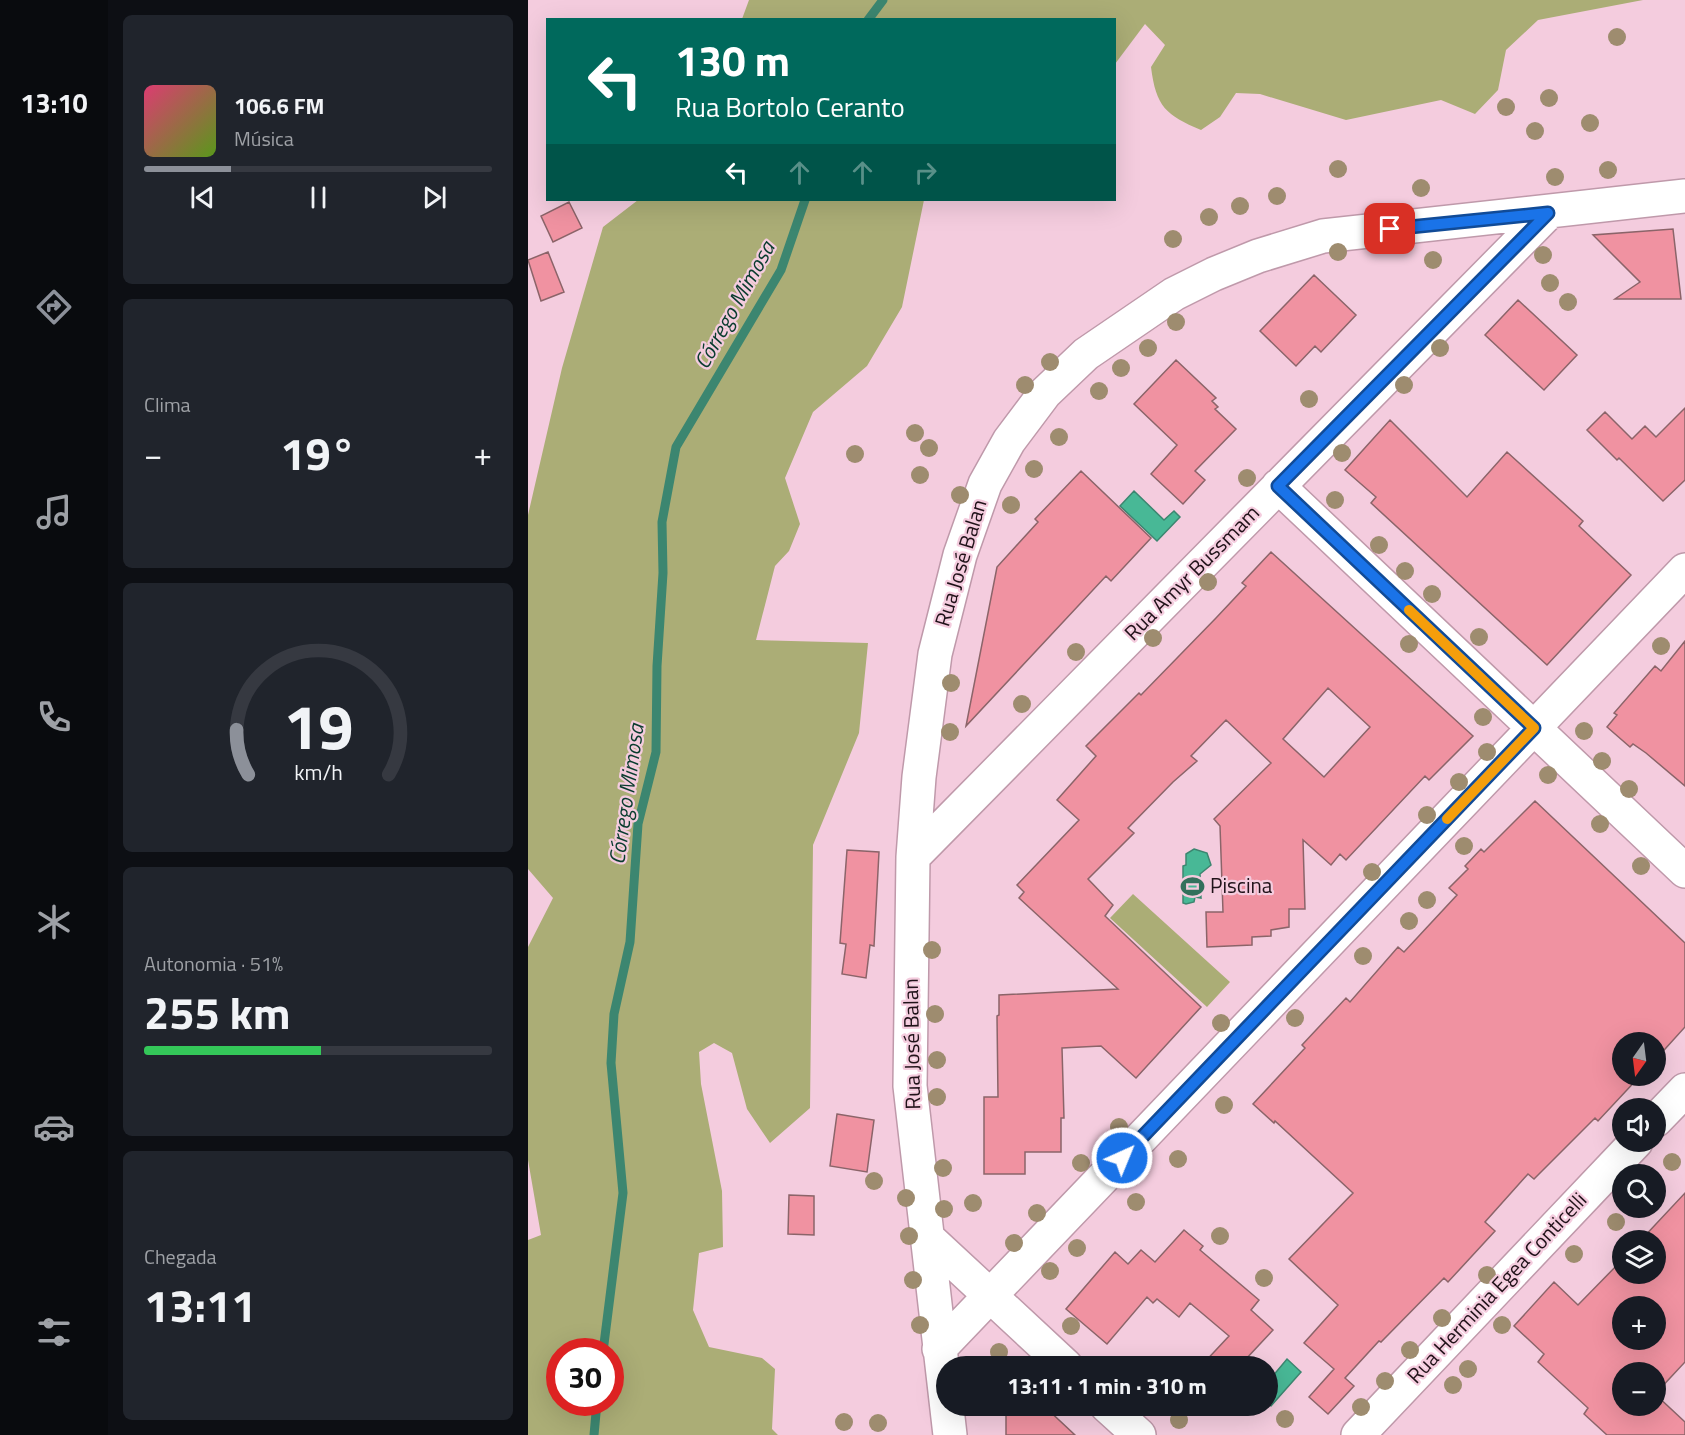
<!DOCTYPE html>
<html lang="pt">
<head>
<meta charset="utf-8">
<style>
  :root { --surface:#171b24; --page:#20242c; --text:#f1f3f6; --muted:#9ea1a6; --line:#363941; --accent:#8c9099 }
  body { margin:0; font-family:"Titillium Web",sans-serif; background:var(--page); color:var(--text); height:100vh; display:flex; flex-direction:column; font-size:22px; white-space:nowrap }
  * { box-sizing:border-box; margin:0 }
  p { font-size:20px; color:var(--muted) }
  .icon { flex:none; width:33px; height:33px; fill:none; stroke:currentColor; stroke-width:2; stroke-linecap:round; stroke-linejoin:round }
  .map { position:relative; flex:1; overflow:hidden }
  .panel { display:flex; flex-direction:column; gap:15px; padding:15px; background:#0d0f14; width:420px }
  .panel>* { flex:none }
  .banner { position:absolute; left:18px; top:18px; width:570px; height:183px; border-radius:0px; box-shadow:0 6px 24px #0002; background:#00695c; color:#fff; overflow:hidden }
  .needle { width:39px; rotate:194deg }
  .tools { position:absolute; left:1084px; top:1032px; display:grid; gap:12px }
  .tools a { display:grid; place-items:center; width:54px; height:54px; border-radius:50%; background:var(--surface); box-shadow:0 6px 24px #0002; font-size:30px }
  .speed { position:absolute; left:18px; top:1338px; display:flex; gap:12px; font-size:30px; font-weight:700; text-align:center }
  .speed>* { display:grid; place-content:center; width:78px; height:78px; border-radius:50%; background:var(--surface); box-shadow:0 6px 24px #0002; line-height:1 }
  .speed .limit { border:9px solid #d22; background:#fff; color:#111 }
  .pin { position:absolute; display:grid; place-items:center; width:51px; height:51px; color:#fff; margin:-26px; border-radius:12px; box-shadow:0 3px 9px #0006 }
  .me { position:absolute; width:66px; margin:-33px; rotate:44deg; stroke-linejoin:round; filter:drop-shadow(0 0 4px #0008) }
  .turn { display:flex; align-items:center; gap:21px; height:126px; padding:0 30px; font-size:27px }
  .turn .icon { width:78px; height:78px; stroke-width:2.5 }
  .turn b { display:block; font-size:42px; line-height:51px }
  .lanes { display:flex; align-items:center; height:57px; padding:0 30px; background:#0003; justify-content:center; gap:30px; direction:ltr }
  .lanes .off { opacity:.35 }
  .big { font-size:45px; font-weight:700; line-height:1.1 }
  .panel .tile { flex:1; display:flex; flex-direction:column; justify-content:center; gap:9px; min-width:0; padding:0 21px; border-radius:9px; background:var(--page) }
  .panel .dial { align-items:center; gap:0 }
  .dial svg { height:156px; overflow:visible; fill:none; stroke:var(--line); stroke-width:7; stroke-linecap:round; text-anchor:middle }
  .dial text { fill:var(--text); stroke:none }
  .song { display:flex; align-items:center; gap:18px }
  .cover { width:72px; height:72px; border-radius:9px; background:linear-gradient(135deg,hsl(340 70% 55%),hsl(90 70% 35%)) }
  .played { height:6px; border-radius:3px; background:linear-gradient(90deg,var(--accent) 25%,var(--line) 25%) }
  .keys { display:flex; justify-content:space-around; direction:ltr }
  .heat { display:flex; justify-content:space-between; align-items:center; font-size:33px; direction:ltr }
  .charge { height:9px; border-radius:4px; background:linear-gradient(90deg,#34c759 51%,var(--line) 0) }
  .trip { position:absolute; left:408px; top:1356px; width:342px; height:60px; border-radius:30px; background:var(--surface); box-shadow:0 6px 24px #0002; font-weight:700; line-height:60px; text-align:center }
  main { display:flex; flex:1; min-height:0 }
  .tabs { display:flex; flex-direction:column; width:108px; justify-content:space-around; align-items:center; background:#090b0e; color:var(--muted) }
  .tabs .icon { width:42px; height:42px }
  .tabs .on { color:var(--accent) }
  .tabs b { font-size:27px; color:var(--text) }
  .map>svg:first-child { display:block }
  .green { fill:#abad76; fill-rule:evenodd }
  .water { fill:#48b896; stroke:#3c8670; stroke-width:1.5 }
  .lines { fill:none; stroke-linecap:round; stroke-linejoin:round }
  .stream { stroke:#3c8670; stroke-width:9 }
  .building { fill:#f092a1; stroke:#8b6469; stroke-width:1.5; fill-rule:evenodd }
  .street-casing { stroke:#bf99aa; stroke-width:36 }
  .street { stroke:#fff; stroke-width:33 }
  .tree { fill:#9e8c6f }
  .route-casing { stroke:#114b97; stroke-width:15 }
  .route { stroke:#1a73e8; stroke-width:10 }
  .slow { stroke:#f59e0b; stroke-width:10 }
  .labels { text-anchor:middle; stroke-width:4.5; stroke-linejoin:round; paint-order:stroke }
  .street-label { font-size:21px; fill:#201219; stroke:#f4ccde }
  .poi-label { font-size:21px; fill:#201219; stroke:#f4ccde; text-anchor:start }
  .water-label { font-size:22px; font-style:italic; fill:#093c2e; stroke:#f4ccde }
</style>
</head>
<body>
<main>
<nav class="tabs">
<b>13:10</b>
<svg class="icon on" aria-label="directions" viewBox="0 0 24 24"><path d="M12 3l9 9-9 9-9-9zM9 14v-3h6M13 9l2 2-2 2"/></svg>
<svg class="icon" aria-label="music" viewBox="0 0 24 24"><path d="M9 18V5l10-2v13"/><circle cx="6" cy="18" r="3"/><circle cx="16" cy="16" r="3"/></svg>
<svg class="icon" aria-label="phone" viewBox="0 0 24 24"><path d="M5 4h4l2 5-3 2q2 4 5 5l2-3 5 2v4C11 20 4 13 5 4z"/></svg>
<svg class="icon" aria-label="climate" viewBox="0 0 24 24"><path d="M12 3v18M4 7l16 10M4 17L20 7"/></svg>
<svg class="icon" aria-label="car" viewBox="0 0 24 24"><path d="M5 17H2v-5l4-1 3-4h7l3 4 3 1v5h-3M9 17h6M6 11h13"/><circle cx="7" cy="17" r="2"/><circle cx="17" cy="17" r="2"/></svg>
<svg class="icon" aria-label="filters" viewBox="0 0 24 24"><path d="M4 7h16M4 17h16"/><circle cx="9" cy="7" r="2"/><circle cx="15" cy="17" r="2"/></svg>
</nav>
<section class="panel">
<div class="tile">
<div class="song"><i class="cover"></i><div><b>106.6 FM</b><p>Música</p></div></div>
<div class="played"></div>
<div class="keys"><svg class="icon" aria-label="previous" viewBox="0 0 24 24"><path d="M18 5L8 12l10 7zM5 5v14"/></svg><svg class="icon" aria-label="pause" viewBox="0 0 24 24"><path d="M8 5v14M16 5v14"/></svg><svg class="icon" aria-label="next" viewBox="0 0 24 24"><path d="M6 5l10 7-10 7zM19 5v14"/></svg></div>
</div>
<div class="tile"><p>Clima</p>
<div class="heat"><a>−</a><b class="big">19°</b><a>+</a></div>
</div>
<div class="tile dial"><svg viewBox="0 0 100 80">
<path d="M14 69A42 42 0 1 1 86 69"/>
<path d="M14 69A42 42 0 0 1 8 46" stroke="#8c9099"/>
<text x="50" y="56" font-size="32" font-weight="700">19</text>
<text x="50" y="72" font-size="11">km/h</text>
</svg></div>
<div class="tile"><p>Autonomia · 51%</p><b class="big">255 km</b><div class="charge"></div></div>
<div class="tile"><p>Chegada</p><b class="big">13:11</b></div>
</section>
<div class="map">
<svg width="1157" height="1435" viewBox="0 0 1157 1435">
  <rect width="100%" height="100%" fill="#f4ccde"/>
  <path class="green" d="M 221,0 L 1115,0 L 1010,20 L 978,50 L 970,90 L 947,114 L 913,100 L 818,120 L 732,94 L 708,93 L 692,117 L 673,130 C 638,115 628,107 623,67 L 637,45 L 617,24 L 587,64 L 586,20 L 214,19 Z
    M 110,200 L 396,200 L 374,307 L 339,366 L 285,412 L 257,478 L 272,524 L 261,551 L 247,566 L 228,640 L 340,643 L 331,733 L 285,845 L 282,1108 L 242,1143 L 219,1109 L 204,1053 L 186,1043 L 171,1052 L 173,1084 L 194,1191 L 195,1247 L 171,1253 L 165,1310 L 181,1347 L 234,1358 L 247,1369 L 244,1429 L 250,1435 L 0,1435 L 0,1240 L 13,1235 L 0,1160 L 0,947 L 25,898 L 0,869 L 0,515 L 34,368 L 75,227 ZM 32,1352 L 82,1352 L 82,1402 L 32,1402 Z
    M 605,894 L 702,982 L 679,1007 L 582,918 Z"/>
  <path class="water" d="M 606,491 L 636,520 L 646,511 L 652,517 L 629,541 L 592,506 Z
    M 666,849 L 679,853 L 683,865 L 672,874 L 673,898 L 667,897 L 666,902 L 658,904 L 655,903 L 655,866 L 658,865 L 658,854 Z
    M 759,1359 L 773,1372 L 743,1406 L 740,1403 L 740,1377 L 744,1377 Z"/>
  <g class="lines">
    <path class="stream" d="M 340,20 L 355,0
      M 75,1352 L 95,1193 L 83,1063 L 86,1014 L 102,942 L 110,824 L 128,752 L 129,666 L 135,573 L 134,522 L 148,447 L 253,270 L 277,200
      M 66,1435 L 69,1402"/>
  </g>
  <path class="building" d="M 41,202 L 54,228 L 25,242 L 13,216 Z
    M 1145,229 L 1153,299 L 1087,299 L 1112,282 L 1065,235 Z
    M 20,252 L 36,292 L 13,301 L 0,260 Z
    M 786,275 L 828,315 L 793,352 L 787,346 L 768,366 L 732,331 Z
    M 990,300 L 1049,355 L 1016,390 L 957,335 Z
    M 648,360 L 688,398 L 684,401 L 690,407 L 687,409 L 708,429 L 667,471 L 677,480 L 655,504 L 623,474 L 649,445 L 606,404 Z
    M 1157,408 L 1157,480 L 1135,501 L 1091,458 L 1089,460 L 1059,430 L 1077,412 L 1104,439 L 1117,426 L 1128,437 Z
    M 862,420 L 939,497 L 979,452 L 1055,521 L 1051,526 L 1103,575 L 1019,665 L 843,503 L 848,497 L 817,470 Z
    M 553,471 L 623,538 L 583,581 L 578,576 L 438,726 L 469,567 L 510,522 L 507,519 Z
    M 743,552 L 945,736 L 901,780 L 897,776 L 818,860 L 812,854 L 803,865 L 775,840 L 777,909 L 761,909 L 761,927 L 743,930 L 743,936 L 724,937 L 724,945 L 679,947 L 678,912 L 695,912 L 692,826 L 686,819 L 743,763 L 698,720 L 663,756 L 669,761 L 645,782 L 600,828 L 606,833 L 560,879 L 585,905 L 577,916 L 673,1007 L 608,1078 L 573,1046 L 534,1048 L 536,1118 L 533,1118 L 533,1152 L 497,1152 L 497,1174 L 456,1174 L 456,1097 L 470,1097 L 469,1016 L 471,1015 L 471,995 L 590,989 L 491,898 L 496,892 L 489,885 L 551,820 L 529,800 L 568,756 L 558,746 L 611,693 L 613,695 L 688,618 L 718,586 L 714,583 ZM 800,688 L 842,727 L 796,777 L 755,739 Z
    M 1157,641 L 1157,786 L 1118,753 L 1105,744 L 1102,747 L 1079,727 L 1089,715 L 1086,713 L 1127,666 L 1133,671 Z
    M 1007,801 L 1157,943 L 1157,1027 L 1128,1059 L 1128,1042 L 1095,1042 L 1095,1076 L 1112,1076 L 1070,1121 L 1067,1118 L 1006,1179 L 1000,1174 L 957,1222 L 967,1231 L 920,1282 L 916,1278 L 853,1342 L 851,1341 L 817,1378 L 826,1386 L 800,1414 L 781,1397 L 806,1369 L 776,1343 L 810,1305 L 761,1259 L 825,1193 L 747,1121 L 746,1123 L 725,1104 L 777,1048 L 774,1045 L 818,998 L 822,1002 L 870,947 L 876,952 L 929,895 L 921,888 L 940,869 L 937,866 L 953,849 L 956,852 Z
    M 319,850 L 351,852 L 346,946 L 342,945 L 338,978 L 314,974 L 318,944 L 312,943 Z
    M 309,1114 L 346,1120 L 339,1172 L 302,1166 Z
    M 1157,1193 L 1157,1362 L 1128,1393 L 1128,1372 L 1095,1372 L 1095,1406 L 1128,1406 L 1128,1395 L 1157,1422 L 1157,1435 L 1079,1435 L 1056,1414 L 1060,1408 L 1010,1362 L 1016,1354 L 986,1326 L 1026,1282 L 1050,1305 L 1095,1259 L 1095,1274 L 1128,1274 L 1128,1240 L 1113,1240 ZM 1095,1306 L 1128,1306 L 1128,1340 L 1095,1340 Z
    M 261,1195 L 286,1196 L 286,1235 L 260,1234 Z
    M 656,1230 L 675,1246 L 672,1250 L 731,1300 L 723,1310 L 745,1330 L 717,1360 L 721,1364 L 718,1366 L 673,1366 L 701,1336 L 662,1303 L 651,1317 L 629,1299 L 625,1303 L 619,1297 L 579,1344 L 538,1309 L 587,1252 L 600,1264 L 613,1250 L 627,1262 Z
    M 478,1406 L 516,1406 L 547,1435 L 478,1435 Z"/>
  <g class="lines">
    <defs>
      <path id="street" d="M 750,486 L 1157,871
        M 385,857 L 1020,213
        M 1128,1120 L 1157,1090
        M 400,1238 L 538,1366
        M 411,1349 L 1157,570
        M 579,1406 L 611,1435
        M 422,1435 L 382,1086 L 385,857 L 391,777 L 407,654 L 432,555 L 457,484 L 481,441 L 517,393 L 558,354 L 646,294 L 686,274 L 730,256 L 795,236 L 1157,196
        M 830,1435 L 1108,1142"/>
    </defs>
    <use href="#street" class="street-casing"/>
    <use href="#street" class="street"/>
  </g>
  <g class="tree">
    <circle cx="1089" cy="37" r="9"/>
    <circle cx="1021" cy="98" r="9"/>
    <circle cx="978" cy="107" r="9"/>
    <circle cx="1062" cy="123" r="9"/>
    <circle cx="1007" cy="131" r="9"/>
    <circle cx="810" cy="169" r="9"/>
    <circle cx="1080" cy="170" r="9"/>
    <circle cx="1027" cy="177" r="9"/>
    <circle cx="893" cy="188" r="9"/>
    <circle cx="749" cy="196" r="9"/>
    <circle cx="712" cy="206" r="9"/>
    <circle cx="681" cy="217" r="9"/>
    <circle cx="645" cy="239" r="9"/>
    <circle cx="810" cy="252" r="9"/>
    <circle cx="1015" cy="255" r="9"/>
    <circle cx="905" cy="260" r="9"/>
    <circle cx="1022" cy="283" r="9"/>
    <circle cx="1040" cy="302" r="9"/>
    <circle cx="648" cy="322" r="9"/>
    <circle cx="620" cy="348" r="9"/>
    <circle cx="912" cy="348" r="9"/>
    <circle cx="522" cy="362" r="9"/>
    <circle cx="593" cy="368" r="9"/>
    <circle cx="497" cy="385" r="9"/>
    <circle cx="876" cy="385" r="9"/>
    <circle cx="571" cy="391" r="9"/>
    <circle cx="781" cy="399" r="9"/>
    <circle cx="387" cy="433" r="9"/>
    <circle cx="531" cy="437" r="9"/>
    <circle cx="401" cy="448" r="9"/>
    <circle cx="814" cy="453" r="9"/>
    <circle cx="327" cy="454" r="9"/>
    <circle cx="506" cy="469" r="9"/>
    <circle cx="392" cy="475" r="9"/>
    <circle cx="719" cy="478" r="9"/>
    <circle cx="432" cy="495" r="9"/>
    <circle cx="807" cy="500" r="9"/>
    <circle cx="483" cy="505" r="9"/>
    <circle cx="851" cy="545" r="9"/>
    <circle cx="877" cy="571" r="9"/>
    <circle cx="680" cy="582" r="9"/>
    <circle cx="904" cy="594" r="9"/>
    <circle cx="951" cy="637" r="9"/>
    <circle cx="625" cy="638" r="9"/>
    <circle cx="881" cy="644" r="9"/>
    <circle cx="1133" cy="646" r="9"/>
    <circle cx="548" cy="652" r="9"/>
    <circle cx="423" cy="683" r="9"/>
    <circle cx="494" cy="704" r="9"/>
    <circle cx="955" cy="717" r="9"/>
    <circle cx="1056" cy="731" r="9"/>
    <circle cx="422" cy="732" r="9"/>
    <circle cx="959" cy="752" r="9"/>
    <circle cx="1074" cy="761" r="9"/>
    <circle cx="1020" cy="775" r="9"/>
    <circle cx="931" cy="782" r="9"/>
    <circle cx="1101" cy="789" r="9"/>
    <circle cx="899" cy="815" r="9"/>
    <circle cx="1072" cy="824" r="9"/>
    <circle cx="936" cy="846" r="9"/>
    <circle cx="1113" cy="866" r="9"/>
    <circle cx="844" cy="872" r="9"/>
    <circle cx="899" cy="900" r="9"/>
    <circle cx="881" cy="921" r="9"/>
    <circle cx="404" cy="950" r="9"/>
    <circle cx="835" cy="956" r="9"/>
    <circle cx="407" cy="1014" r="9"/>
    <circle cx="767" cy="1018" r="9"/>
    <circle cx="693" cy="1023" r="9"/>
    <circle cx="409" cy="1060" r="9"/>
    <circle cx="409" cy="1097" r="9"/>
    <circle cx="696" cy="1105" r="9"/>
    <circle cx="591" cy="1127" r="9"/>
    <circle cx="650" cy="1159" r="9"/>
    <circle cx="1144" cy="1162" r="9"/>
    <circle cx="553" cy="1163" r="9"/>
    <circle cx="415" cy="1168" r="9"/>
    <circle cx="346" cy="1181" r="9"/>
    <circle cx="378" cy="1198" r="9"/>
    <circle cx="608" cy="1202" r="9"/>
    <circle cx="445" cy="1203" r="9"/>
    <circle cx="416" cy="1209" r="9"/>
    <circle cx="509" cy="1213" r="9"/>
    <circle cx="1088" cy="1222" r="9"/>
    <circle cx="381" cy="1236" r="9"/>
    <circle cx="692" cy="1236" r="9"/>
    <circle cx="486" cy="1243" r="9"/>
    <circle cx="549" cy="1248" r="9"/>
    <circle cx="1046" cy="1254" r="9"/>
    <circle cx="522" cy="1271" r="9"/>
    <circle cx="959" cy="1275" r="9"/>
    <circle cx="736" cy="1278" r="9"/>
    <circle cx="385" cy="1280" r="9"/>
    <circle cx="914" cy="1318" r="9"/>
    <circle cx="392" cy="1325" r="9"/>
    <circle cx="974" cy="1325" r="9"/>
    <circle cx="543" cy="1326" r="9"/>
    <circle cx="882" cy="1350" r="9"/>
    <circle cx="471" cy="1352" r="9"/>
    <circle cx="940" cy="1369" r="9"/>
    <circle cx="857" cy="1381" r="9"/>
    <circle cx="925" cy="1385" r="9"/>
    <circle cx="833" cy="1407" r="9"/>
    <circle cx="757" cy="1419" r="9"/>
    <circle cx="651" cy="1420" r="9"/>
    <circle cx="316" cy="1422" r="9"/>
    <circle cx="350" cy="1423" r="9"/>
  </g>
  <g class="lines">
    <defs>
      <path id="route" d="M 594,1158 L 1006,728 L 750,486 L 1020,213 L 862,229"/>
    </defs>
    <use href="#route" class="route-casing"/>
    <use href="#route" class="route"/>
    <path class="slow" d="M 881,610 L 1006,728 L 919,819"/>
  </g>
  <defs>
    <symbol id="stadium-bare" viewBox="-9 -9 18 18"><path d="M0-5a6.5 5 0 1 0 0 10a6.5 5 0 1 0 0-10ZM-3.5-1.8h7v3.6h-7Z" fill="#33705c" stroke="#f4ccde" stroke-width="2.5" paint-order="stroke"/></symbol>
  </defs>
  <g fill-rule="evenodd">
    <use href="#stadium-bare" x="648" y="870" width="33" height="33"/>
  </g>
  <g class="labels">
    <g class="street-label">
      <text transform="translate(433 563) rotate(-73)" y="7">Rua José Balan</text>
      <text transform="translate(664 573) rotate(-45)" y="7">Rua Amyr Bussmam</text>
      <text transform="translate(384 1044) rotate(-91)" y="7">Rua José Balan</text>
      <text transform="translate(969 1288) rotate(-47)" y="7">Rua Herminia Egea Conticelli</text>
    </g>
    <g class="poi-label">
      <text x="682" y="893">Piscina</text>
    </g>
    <g class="water-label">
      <text transform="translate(206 305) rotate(-61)" y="8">Córrego Mimosa</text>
      <text transform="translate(98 794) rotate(-82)" y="8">Córrego Mimosa</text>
    </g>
  </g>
</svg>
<div class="tools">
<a><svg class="needle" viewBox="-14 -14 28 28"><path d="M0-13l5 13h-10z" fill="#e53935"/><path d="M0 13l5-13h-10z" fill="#9ea1a6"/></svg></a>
<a><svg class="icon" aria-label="sound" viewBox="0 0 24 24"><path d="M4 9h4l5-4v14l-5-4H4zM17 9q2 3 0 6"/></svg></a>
<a><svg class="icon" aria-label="search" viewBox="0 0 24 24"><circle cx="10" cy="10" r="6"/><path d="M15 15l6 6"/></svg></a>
<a><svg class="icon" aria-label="layers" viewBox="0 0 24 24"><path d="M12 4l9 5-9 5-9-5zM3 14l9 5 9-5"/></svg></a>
<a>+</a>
<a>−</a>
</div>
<div class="speed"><div class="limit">30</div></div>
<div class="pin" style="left:862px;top:229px;background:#d93025"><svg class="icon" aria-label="arrive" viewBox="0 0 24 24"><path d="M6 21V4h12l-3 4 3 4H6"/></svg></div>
<svg class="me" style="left:594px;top:1158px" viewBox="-20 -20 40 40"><circle r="17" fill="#1a73e8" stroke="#fff" stroke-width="3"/><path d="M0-11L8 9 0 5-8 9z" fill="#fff"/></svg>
<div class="trip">13:11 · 1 min · 310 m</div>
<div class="banner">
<div class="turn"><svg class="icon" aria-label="left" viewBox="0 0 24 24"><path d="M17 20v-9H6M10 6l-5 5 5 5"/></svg><div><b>130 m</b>Rua Bortolo Ceranto</div></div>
<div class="lanes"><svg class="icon" aria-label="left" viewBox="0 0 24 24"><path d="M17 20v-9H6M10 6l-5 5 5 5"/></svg><svg class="icon off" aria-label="ahead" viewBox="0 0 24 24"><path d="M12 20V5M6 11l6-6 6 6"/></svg><svg class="icon off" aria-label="ahead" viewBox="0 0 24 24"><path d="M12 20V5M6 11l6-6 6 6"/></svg><svg class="icon off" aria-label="right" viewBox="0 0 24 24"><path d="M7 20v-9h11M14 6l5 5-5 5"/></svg></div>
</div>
</div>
</main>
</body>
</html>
